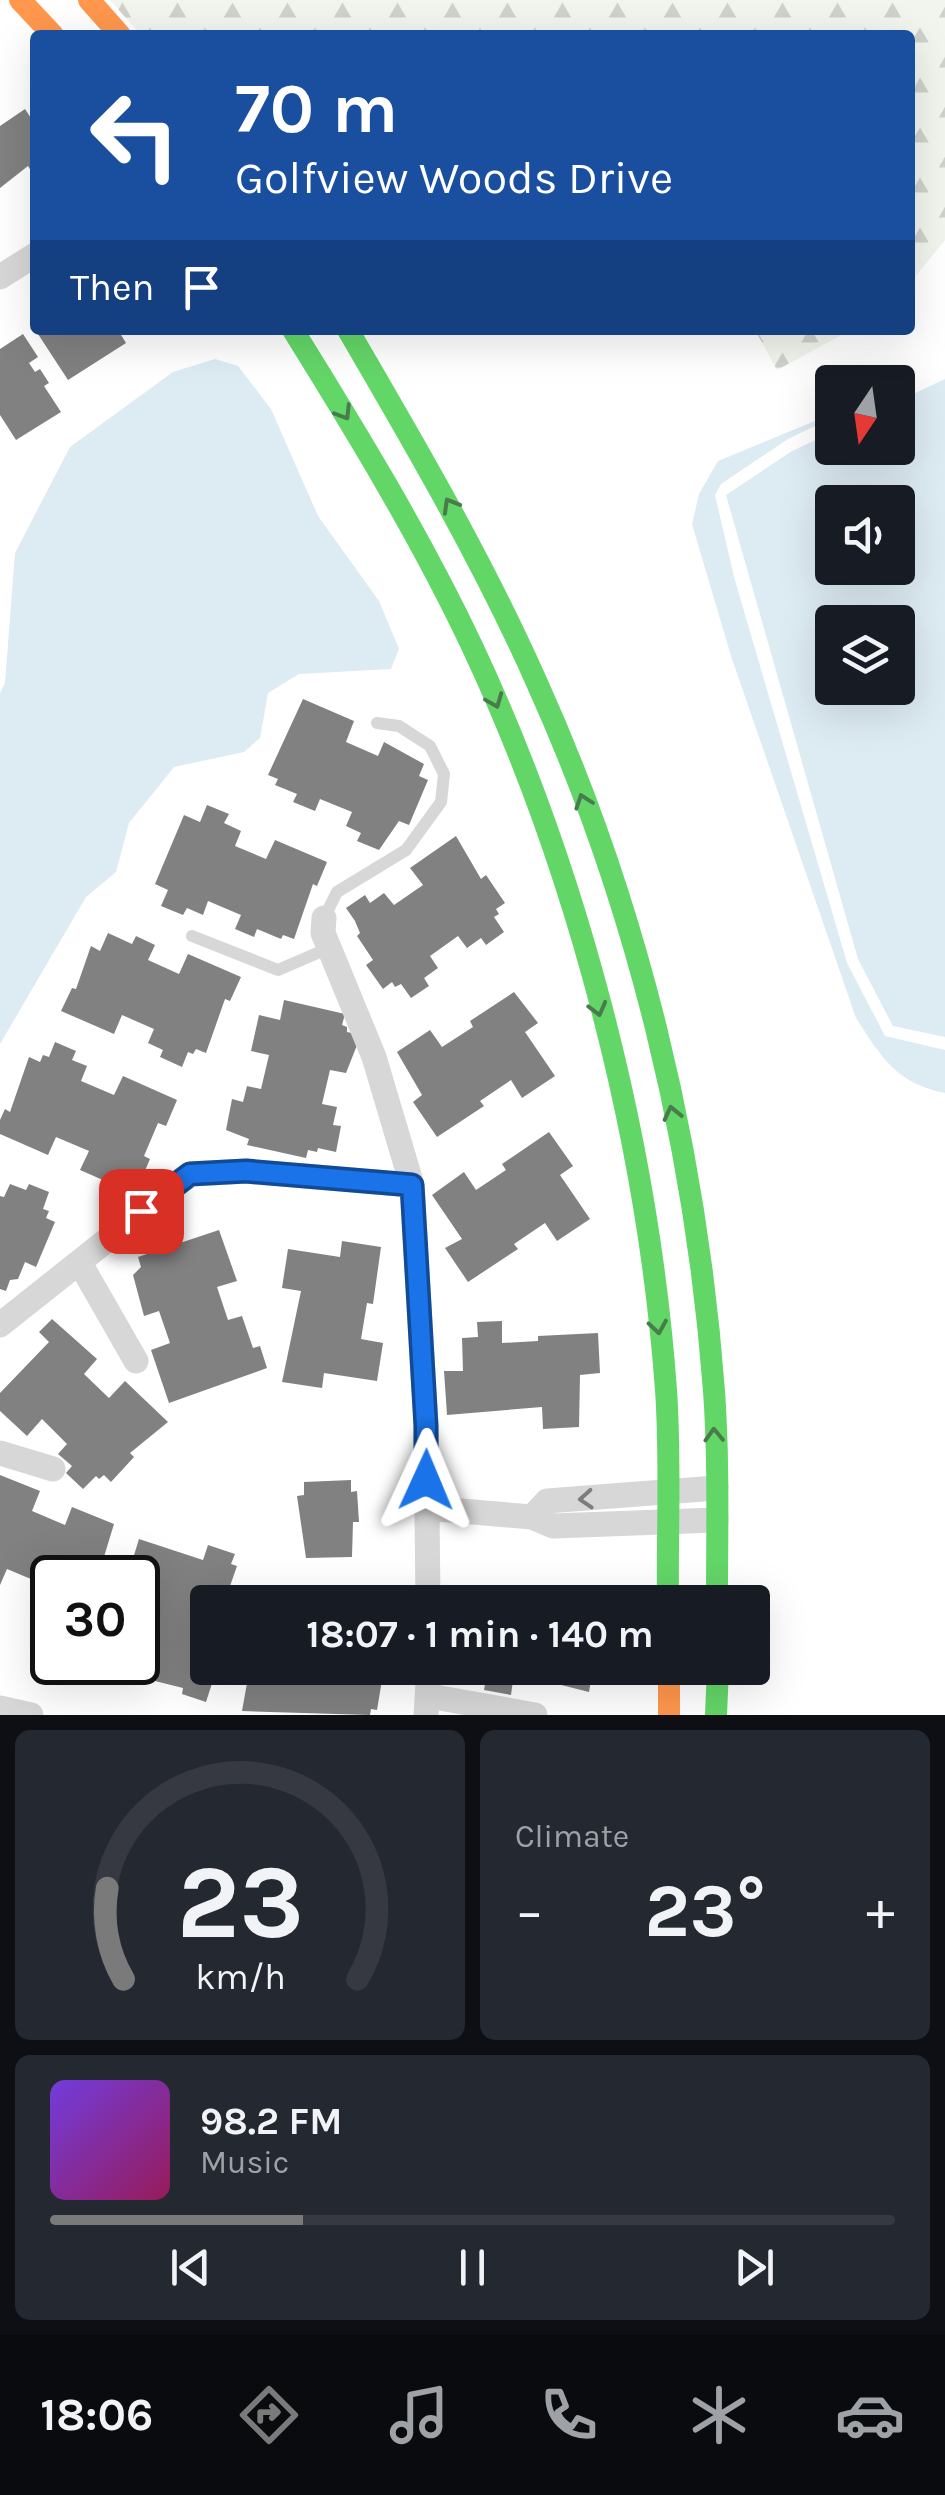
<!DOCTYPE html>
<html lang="en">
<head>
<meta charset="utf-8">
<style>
  :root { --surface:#171b24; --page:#242831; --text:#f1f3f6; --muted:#9ea1a6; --line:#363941; --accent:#7a7a7a }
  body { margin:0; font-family:Karla,sans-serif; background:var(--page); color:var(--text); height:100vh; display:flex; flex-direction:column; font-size:38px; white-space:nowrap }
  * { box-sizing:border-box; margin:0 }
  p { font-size:32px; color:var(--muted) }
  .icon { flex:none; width:55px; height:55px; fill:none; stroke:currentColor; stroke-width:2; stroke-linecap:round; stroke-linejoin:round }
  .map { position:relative; height:1715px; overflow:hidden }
  .details { display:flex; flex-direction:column; gap:15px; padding:15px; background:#0d0f14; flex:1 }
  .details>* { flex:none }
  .banner { position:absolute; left:30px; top:30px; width:885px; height:305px; border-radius:10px; box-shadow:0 10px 40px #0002; background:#1a4fa0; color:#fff; overflow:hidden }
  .needle { width:65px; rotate:193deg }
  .tools { position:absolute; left:815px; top:365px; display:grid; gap:20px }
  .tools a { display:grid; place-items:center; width:100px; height:100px; border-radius:10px; background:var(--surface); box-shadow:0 10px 40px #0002; font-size:50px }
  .speed { position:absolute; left:30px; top:1555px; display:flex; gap:20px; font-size:50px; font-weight:700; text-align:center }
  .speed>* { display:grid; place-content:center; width:130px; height:130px; border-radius:50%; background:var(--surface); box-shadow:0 10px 40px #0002; line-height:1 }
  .speed .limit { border:5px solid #111; border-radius:15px; background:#fff; color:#111 }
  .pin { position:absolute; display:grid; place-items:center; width:85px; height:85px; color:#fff; margin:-42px; border-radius:20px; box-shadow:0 5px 15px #0006 }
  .me { position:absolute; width:110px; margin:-55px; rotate:1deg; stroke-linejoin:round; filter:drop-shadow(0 0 8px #0008) }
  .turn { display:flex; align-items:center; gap:35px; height:210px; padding:0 40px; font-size:45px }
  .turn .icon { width:130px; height:130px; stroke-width:2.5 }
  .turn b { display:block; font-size:70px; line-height:85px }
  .then { display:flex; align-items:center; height:95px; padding:0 40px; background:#0003; gap:20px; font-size:38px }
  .big { font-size:75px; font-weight:700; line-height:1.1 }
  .details .widget { flex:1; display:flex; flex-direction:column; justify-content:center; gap:15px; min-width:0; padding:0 35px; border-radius:15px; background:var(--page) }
  .details .dial { align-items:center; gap:0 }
  .dial svg { height:260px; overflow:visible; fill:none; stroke:var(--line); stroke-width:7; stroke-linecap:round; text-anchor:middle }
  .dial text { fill:var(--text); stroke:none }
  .song { display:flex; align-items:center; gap:30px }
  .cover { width:120px; height:120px; border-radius:15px; background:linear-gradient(135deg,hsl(260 70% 55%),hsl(330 70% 35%)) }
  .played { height:10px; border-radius:5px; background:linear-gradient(90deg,var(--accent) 30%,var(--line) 30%) }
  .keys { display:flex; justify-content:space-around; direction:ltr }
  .heat { display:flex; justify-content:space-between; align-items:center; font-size:55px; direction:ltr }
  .details .tiles { flex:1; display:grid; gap:15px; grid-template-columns:1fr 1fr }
  .widget:last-child { grid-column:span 2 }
  .trip { position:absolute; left:190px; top:1585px; width:580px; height:100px; border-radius:10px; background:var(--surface); box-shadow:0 10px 40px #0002; font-weight:700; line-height:100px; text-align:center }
  .tab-bar { display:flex; height:160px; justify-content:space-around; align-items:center; background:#090b0e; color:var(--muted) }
  .tab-bar .icon { width:70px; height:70px }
  .tab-bar .active { color:var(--accent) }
  .tab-bar b { font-size:45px; color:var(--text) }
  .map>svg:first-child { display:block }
  .forest { fill:url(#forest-firs) }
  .water { fill:#ddebf3; fill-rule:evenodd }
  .building { fill:#818181 }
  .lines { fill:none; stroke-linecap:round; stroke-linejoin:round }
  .lane { stroke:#d7d7d7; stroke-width:12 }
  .street { stroke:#d7d7d7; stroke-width:25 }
  .fast { stroke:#63d668; stroke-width:22 }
  .slow { stroke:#ff974d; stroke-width:22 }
  .oneway { stroke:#497c4b }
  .oneway2 { stroke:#7d7d7d }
  .route-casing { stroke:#114b97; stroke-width:25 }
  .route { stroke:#1a73e8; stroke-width:18 }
</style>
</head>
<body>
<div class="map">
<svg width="945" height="1715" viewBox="0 0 945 1715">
  <defs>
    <pattern id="forest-firs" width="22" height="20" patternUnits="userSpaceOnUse" patternTransform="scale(2.5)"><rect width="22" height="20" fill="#f1f5ed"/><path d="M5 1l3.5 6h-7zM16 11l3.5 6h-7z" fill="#cfd2cc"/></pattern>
  </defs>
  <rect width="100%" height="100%" fill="#fff"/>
  <path class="forest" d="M 110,0 L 945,0 L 945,240 L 910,283 L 910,35 L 141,35 Z
    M 755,330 L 851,330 L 777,370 Z"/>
  <path class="water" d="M 215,359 L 238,366 L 271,409 L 318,516 L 379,601 L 399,649 L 391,669 L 299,674 L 268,693 L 260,738 L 244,752 L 174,767 L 129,823 L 116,872 L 86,897 L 0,1044 L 0,693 L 5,683 L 15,553 L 70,447 L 173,372 Z
    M 945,379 L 945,1037 L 893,1026 L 858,959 L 726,495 L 792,451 L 832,432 L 832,448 L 898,448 L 898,401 ZM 832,502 L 898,502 L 898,568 L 832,568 ZM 832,622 L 898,622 L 898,688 L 832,688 Z
    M 832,414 L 832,418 L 788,439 L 721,484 L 715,495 L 734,577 L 847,963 L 885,1036 L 945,1050 L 945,1093 C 896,1083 882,1058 856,1018 L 731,656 L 692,524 L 699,494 L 718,461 Z"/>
  <path class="building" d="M 25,109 L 35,124 L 35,177 L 28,166 L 0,188 L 0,126 Z
    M 62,330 L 118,330 L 126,343 L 68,380 L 36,331 Z
    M 23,334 L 38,357 L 29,363 L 35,372 L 40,369 L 49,383 L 44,386 L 61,412 L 16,440 L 0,415 L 0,349 Z
    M 303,699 L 354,721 L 346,742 L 378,756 L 384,742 L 424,764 L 419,776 L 428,780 L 409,825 L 399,821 L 379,850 L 357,841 L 361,833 L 346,826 L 352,812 L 320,799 L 315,811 L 293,802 L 297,794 L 275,785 L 278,779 L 268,775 Z
    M 207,805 L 229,814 L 224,823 L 241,831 L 235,846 L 266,859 L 275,840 L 327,862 L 317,886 L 313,884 L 294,939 L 283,935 L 281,939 L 257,929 L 254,937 L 235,929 L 241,915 L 208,901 L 203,915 L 187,908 L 183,915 L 161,906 L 168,890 L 155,884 L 184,815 L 200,822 Z
    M 456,836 L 481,879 L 486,875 L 505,903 L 496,909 L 499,914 L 494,917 L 504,932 L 486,945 L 481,938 L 467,948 L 458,936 L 430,956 L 438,968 L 424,978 L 429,986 L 411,998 L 401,984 L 395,987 L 392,982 L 383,989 L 366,965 L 373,960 L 357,936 L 360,933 L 355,921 L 346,908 L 365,895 L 370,903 L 384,893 L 394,905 L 423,885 L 410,868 Z
    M 108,933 L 132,944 L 136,936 L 155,945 L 148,960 L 179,974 L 188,954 L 241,977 L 230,1001 L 225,999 L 206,1053 L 196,1049 L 193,1054 L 188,1052 L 182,1067 L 160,1057 L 163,1050 L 148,1043 L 154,1029 L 122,1015 L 114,1034 L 61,1011 L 72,988 L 76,989 L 91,946 L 100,951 Z
    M 514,992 L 538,1023 L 525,1032 L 555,1076 L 522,1098 L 511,1080 L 480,1101 L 484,1106 L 437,1137 L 413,1102 L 422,1095 L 397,1052 L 430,1030 L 442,1047 L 473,1027 L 470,1021 Z
    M 284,1000 L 345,1014 L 342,1025 L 347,1027 L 347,1032 L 361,1035 L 346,1073 L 330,1070 L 322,1104 L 337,1107 L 333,1125 L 341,1126 L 336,1152 L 318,1148 L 317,1152 L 308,1150 L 306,1158 L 247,1145 L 249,1139 L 226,1130 L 232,1099 L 243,1102 L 247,1086 L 261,1089 L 269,1055 L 251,1051 L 259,1015 L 280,1020 Z
    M 55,1042 L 76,1051 L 72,1060 L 87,1066 L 81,1081 L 114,1095 L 123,1076 L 177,1100 L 166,1126 L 158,1123 L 144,1156 L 150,1159 L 135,1194 L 80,1170 L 89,1151 L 56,1137 L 48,1155 L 0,1134 L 0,1120 L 5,1109 L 10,1112 L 29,1057 L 40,1062 L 43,1055 L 49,1057 Z
    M 549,1132 L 573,1166 L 560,1175 L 590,1219 L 557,1241 L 545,1223 L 514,1244 L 518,1249 L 468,1282 L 445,1248 L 462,1239 L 432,1195 L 464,1172 L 476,1190 L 506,1170 L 502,1164 Z
    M 10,1184 L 26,1190 L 29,1184 L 49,1192 L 43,1209 L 49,1211 L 46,1218 L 55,1222 L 36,1267 L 25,1262 L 18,1279 L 10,1280 L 6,1291 L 0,1289 L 0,1196 L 4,1197 Z
    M 219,1230 L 237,1281 L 217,1287 L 228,1320 L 242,1316 L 253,1348 L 260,1346 L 267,1368 L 169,1403 L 151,1350 L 170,1343 L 159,1311 L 144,1316 L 133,1275 L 141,1267 L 138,1257 Z
    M 342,1241 L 381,1247 L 373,1304 L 367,1303 L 361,1339 L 383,1343 L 377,1381 L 324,1373 L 322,1388 L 282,1382 L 301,1291 L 282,1288 L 288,1249 L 340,1257 Z
    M 52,1319 L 97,1359 L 84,1374 L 109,1398 L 125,1381 L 168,1422 L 130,1453 L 134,1457 L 111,1482 L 104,1475 L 99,1479 L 96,1476 L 83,1489 L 66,1473 L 72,1466 L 58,1454 L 67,1444 L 42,1419 L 27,1436 L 0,1411 L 0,1393 L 49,1342 L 39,1332 Z
    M 502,1321 L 502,1343 L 538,1341 L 538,1336 L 598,1333 L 600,1373 L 580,1375 L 579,1427 L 543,1429 L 542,1407 L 447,1415 L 444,1371 L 463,1371 L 462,1338 L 478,1337 L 477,1322 Z
    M 0,1475 L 40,1491 L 32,1511 L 65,1525 L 72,1507 L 114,1524 L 99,1573 L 108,1578 L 52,1578 L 52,1615 L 45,1612 L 49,1604 L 32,1597 L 38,1582 L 7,1569 L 0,1585 Z
    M 351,1480 L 351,1492 L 357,1491 L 359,1522 L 353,1522 L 352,1557 L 306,1558 L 297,1496 L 304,1495 L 304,1482 Z
    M 139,1539 L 203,1560 L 208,1545 L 235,1554 L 231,1564 L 237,1566 L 229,1589 L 237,1592 L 234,1602 L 208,1602 L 208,1668 L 217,1668 L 206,1702 L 182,1694 L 183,1688 L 127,1674 L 131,1662 L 138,1662 L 138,1617 L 146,1620 L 157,1587 L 127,1578 Z
    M 470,1593 L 513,1601 L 513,1602 L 469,1602 Z
    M 267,1668 L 384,1668 L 377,1710 L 371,1709 L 370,1715 L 242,1711 L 249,1672 L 265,1675 Z
    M 474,1668 L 593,1668 L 589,1692 L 514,1673 L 511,1695 L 484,1690 L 487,1673 Z"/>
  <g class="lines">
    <path class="lane" d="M 324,918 L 337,892 L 406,850 L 441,802 L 444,774 L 430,746 L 399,726 L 377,723
      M 192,936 L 278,970 L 329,948"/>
    <path class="street" d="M 0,277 L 35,255
      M 324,918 L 323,933 L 374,1057 L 412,1185
      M 81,1265 L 136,1361
      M 0,1325 L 190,1174 L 246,1171 L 412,1185 L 426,1425 L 428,1602
      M 0,1453 L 53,1469
      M 425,1508 L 532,1517 L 553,1526 L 716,1520
      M 532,1517 L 547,1501 L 716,1488
      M 269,1599 L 285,1602
      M 429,1696 L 535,1715
      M 0,1708 L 31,1715
      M 426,1715 L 429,1668"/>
    <path class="fast" d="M 293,330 C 357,433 420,536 472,646 C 578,871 648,1142 666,1390 C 671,1461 667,1531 668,1602
      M 348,330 C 415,445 483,561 537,683 C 637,904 696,1149 714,1391 C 719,1461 717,1532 717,1602
      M 716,1715 L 718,1668"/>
    <path class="slow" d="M 20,0 L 53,35
      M 89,0 L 120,35
      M 669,1668 L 669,1715"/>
  </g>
  <defs><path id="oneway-chevron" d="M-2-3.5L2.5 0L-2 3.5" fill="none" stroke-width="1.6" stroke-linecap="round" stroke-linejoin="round" transform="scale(2.5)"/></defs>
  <g class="oneway">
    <use href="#oneway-chevron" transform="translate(344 413) rotate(58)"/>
    <use href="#oneway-chevron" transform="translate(450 505) rotate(-120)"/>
    <use href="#oneway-chevron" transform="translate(495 701) rotate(68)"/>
    <use href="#oneway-chevron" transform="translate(583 801) rotate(-109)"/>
    <use href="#oneway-chevron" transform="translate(598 1009) rotate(75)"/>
    <use href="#oneway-chevron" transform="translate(672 1113) rotate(-103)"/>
    <use href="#oneway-chevron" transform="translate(658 1327) rotate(81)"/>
    <use href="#oneway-chevron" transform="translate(714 1435) rotate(-92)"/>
  </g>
  <use class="oneway2" href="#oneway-chevron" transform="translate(586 1499) rotate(176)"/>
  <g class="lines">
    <defs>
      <path id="route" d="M 141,1211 L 190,1174 L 246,1171 L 412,1185 L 426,1426 L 426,1480"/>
    </defs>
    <use href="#route" class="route-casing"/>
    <use href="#route" class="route"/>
  </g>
</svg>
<div class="tools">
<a><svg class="needle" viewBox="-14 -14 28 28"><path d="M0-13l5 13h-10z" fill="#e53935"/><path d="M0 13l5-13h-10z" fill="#9ea1a6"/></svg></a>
<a><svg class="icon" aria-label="sound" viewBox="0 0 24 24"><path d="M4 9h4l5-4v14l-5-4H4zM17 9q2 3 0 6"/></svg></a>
<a><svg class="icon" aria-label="layers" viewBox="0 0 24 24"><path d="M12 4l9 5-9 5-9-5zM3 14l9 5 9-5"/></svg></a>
</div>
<div class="speed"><div class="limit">30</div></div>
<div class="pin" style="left:141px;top:1211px;background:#d93025"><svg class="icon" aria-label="arrive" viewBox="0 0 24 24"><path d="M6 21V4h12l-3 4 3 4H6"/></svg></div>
<svg class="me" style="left:426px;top:1480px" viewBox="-20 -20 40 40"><path d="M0-17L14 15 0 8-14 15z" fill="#1a73e8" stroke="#fff" stroke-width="4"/></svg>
<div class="trip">18:07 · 1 min · 140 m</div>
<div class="banner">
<div class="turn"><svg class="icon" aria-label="left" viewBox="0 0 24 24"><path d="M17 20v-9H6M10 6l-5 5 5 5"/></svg><div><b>70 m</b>Golfview Woods Drive</div></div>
<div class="then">Then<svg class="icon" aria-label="arrive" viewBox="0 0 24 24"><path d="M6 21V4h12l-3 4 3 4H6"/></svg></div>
</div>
</div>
<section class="details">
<div class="tiles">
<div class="widget dial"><svg viewBox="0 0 100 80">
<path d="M14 69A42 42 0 1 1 86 69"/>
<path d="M14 69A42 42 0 0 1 9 41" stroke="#7a7a7a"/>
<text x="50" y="56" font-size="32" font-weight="700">23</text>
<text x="50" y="72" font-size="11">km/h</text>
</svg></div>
<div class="widget"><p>Climate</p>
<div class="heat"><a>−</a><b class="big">23°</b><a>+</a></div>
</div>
<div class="widget">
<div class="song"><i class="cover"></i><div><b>98.2 FM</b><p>Music</p></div></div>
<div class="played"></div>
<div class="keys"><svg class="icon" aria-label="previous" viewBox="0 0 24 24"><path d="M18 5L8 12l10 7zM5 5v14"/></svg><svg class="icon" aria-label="pause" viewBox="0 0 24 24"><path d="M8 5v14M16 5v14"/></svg><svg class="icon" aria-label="next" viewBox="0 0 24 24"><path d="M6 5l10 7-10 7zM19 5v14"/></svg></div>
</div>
</div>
</section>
<nav class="tab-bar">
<b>18:06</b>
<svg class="icon active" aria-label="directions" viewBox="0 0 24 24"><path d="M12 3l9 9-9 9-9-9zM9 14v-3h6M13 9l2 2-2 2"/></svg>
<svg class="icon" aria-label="music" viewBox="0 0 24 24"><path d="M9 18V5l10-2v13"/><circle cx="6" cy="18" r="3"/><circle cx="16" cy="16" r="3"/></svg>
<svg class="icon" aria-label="phone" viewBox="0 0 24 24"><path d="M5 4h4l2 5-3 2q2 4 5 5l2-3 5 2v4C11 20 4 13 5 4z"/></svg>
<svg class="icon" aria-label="climate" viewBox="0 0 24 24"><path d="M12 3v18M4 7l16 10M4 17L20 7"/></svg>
<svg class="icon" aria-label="car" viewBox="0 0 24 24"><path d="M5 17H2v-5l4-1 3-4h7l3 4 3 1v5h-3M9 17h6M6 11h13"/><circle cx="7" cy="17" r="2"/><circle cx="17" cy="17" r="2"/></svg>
</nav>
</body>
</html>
